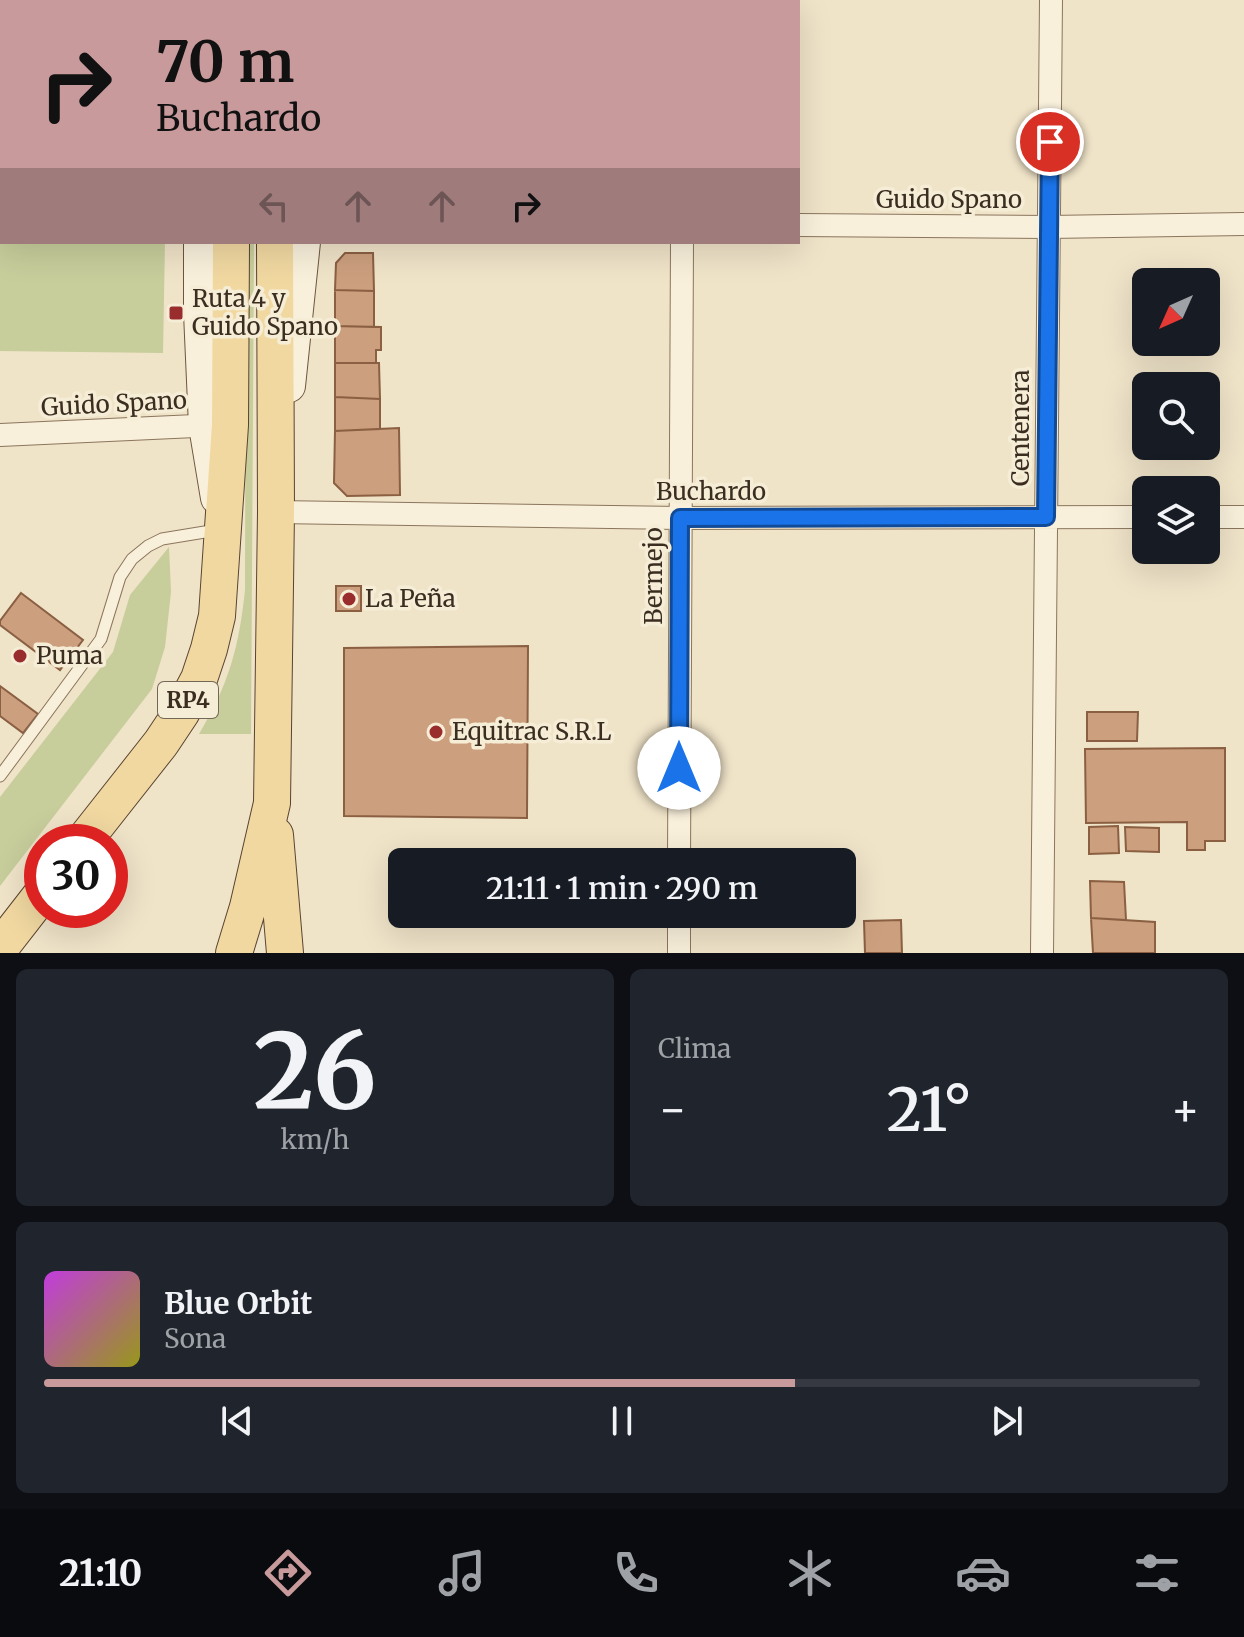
<!DOCTYPE html>
<html lang="es">
<head>
<meta charset="utf-8">
<style>
  :root { --surface:#171b24; --page:#20242c; --text:#f1f3f6; --muted:#9ea1a6; --line:#363941; --accent:#c99a9c }
  body { margin:0; font-family:Merriweather,serif; background:var(--page); color:var(--text); height:100vh; display:flex; flex-direction:column; font-size:30px; white-space:nowrap }
  * { box-sizing:border-box; margin:0 }
  p { font-size:26px; color:var(--muted) }
  .icon { flex:none; width:44px; height:44px; fill:none; stroke:currentColor; stroke-width:2; stroke-linecap:round; stroke-linejoin:round }
  .map { position:relative; height:953px; overflow:hidden }
  .drawer { display:flex; flex-direction:column; gap:16px; padding:16px; background:#0d0f14; flex:1 }
  .drawer>* { flex:none }
  .hud { position:absolute; left:0px; top:0px; width:800px; height:244px; box-shadow:0 8px 32px #0002; background:#c99a9c; color:#111; overflow:hidden }
  .needle { width:52px; rotate:225deg }
  .controls { position:absolute; left:1132px; top:268px; display:grid; gap:16px }
  .controls a { display:grid; place-items:center; width:88px; height:88px; border-radius:12px; background:var(--surface); box-shadow:0 8px 32px #0002; font-size:40px }
  .speed { position:absolute; left:24px; top:824px; display:flex; gap:16px; font-size:40px; font-weight:700; text-align:center }
  .speed>* { display:grid; place-content:center; width:104px; height:104px; border-radius:50%; background:var(--surface); box-shadow:0 8px 32px #0002; line-height:1 }
  .speed .limit { border:12px solid #d22; background:#fff; color:#111 }
  .pin { position:absolute; display:grid; place-items:center; width:68px; height:68px; color:#fff; margin:-34px; border:4px solid #fff; border-radius:50%; box-shadow:0 2px 8px #0007 }
  .me { position:absolute; width:88px; margin:-44px; rotate:0deg; stroke-linejoin:round; filter:drop-shadow(0 0 6px #0008) }
  .turn { display:flex; align-items:center; gap:28px; height:168px; padding:0 24px; font-size:36px }
  .turn .icon { width:104px; height:104px; stroke-width:2.5 }
  .turn b { display:block; font-size:56px; line-height:68px }
  .lanes { display:flex; align-items:center; height:76px; padding:0 24px; background:#0003; justify-content:center; gap:40px; direction:ltr }
  .lanes .off { opacity:.35 }
  .big { font-size:60px; font-weight:600; line-height:1.1 }
  .drawer .card { flex:1; display:flex; flex-direction:column; justify-content:center; gap:12px; min-width:0; padding:0 28px; border-radius:12px; background:var(--page) }
  .drawer .dial { align-items:center; gap:0 }
  .dial b { font-size:104px; line-height:1 }
  .song { display:flex; align-items:center; gap:24px }
  .cover { width:96px; height:96px; border-radius:12px; background:linear-gradient(135deg,hsl(290 70% 55%),hsl(60 70% 35%)) }
  .played { height:8px; border-radius:4px; background:linear-gradient(90deg,var(--accent) 65%,var(--line) 65%) }
  .keys { display:flex; justify-content:space-around; direction:ltr }
  .heat { display:flex; justify-content:space-between; align-items:center; font-size:44px; direction:ltr }
  .drawer .tiles { flex:1; display:grid; gap:16px; grid-template-columns:1fr 1fr }
  .card:last-child { grid-column:span 2 }
  .trip { position:absolute; left:388px; top:848px; width:468px; height:80px; border-radius:12px; background:var(--surface); box-shadow:0 8px 32px #0002; font-weight:600; line-height:80px; text-align:center }
  .menu { display:flex; height:128px; justify-content:space-around; align-items:center; background:#090b0e; color:var(--muted) }
  .menu .icon { width:56px; height:56px }
  .menu .active { color:var(--accent) }
  .menu b { font-size:36px; color:var(--text) }
  .map>svg:first-child { display:block }
  .green { fill:#c7cd9b }
  .building { fill:#cc9f7e; stroke:#8a5f42; stroke-width:2 }
  .lines { fill:none; stroke-linecap:round; stroke-linejoin:round }
  .lane-casing { stroke:#8b755d; stroke-width:13 }
  .street-casing { stroke:#8b755d; stroke-width:24 }
  .secondary-casing { stroke:#6d5640; stroke-width:34 }
  .primary-casing { stroke:#594331; stroke-width:38 }
  .lane { stroke:#f9f0db; stroke-width:11 }
  .street { stroke:#f9f0db; stroke-width:22 }
  .secondary { stroke:#f9f0db; stroke-width:32 }
  .primary { stroke:#f1d8a1; stroke-width:36 }
  .route-casing { stroke:#114b97; stroke-width:20 }
  .route { stroke:#1a73e8; stroke-width:14 }
  .poi-dot { fill:#992d2d; stroke:#f6edd7; stroke-width:3 }
  .labels { text-anchor:middle; stroke-width:7; stroke-linejoin:round; paint-order:stroke }
  .shield { fill:#f6edd7; stroke:#736757; stroke-width:2 }
  .shield-label { font-size:22px; font-weight:bold; fill:#3b2d20 }
  .street-label { font-size:24px; fill:#3b2d20; stroke:#f6edd7 }
  .poi-label { font-size:24px; fill:#3b2d20; stroke:#f6edd7; text-anchor:start }
</style>
</head>
<body>
<div class="map">
<svg width="1244" height="953" viewBox="0 0 1244 953">
  <rect width="100%" height="100%" fill="#efe3c8"/>
  <path class="green" d="M 0,139 L 2,139 L 2,242 L 165,242 L 163,353 L 0,351 Z
    M 246,242 L 254,242 L 251,734 L 199,734 C 229,684 239,647 245,590 Z
    M 169,547 L 171,592 L 165,647 L 152,689 L 0,886 L 0,797 L 113,652 L 130,595 Z"/>
  <path class="building" d="M 345,253 L 373,253 L 374,291 L 335,290 L 336,263 Z
    M 335,290 L 374,291 L 374,327 L 335,326 Z
    M 335,326 L 381,327 L 381,350 L 376,350 L 376,363 L 335,363 Z
    M 335,363 L 379,363 L 380,399 L 335,397 Z
    M 335,397 L 380,399 L 380,429 L 335,431 Z
    M 399,428 L 400,495 L 347,496 L 334,483 L 335,431 Z
    M 336,586 L 361,586 L 361,611 L 336,611 Z
    M 21,593 L 83,640 L 60,670 L 0,625 L 0,621 Z
    M 528,646 L 527,818 L 344,816 L 344,648 Z
    M 0,686 L 38,714 L 23,733 L 0,716 Z
    M 1087,712 L 1138,712 L 1137,741 L 1087,741 Z
    M 1225,748 L 1225,841 L 1205,841 L 1205,850 L 1187,850 L 1187,822 L 1086,823 L 1085,749 Z
    M 1118,826 L 1119,853 L 1089,854 L 1089,827 Z
    M 1125,827 L 1159,828 L 1159,852 L 1126,851 Z
    M 1090,881 L 1124,882 L 1126,920 L 1091,918 Z
    M 1091,918 L 1155,922 L 1155,953 L 1093,953 Z
    M 901,920 L 902,953 L 865,953 L 864,921 Z"/>
  <g class="lines">
    <defs>
      <path id="lane" d="M 0,115 L 2,115
        M 0,776 L 101,639 L 120,577 L 132,559 L 148,546 L 162,539 L 217,530"/>
      <path id="street" d="M 683,2 L 683,0
        M 798,225 L 1049,227 L 1244,224
        M 0,435 L 217,425
        M 276,512 L 680,518 L 1146,517
        M 1206,517 L 1244,517
        M 679,862 L 682,242
        M 679,953 L 679,914
        M 1042,953 L 1051,0"/>
      <path id="secondary" d="M 305,0 L 305,2
        M 200,2 L 200,0
        M 200,242 L 200,313 L 205,426 L 217,498
        M 289,386 L 304,242"/>
      <path id="primary" d="M 274,0 L 274,2
        M 233,2 L 233,0
        M 275,835 L 285,953
        M 83,842 L 161,743 L 181,713 L 199,679 L 209,649 L 217,616 L 230,425 L 231,242
        M 0,948 L 42,894
        M 234,953 L 248,907 L 272,803 L 276,512 L 275,242"/>
    </defs>
    <use href="#lane" class="lane-casing"/>
    <use href="#street" class="street-casing"/>
    <use href="#secondary" class="secondary-casing"/>
    <use href="#primary" class="primary-casing"/>
    <use href="#lane" class="lane"/>
    <use href="#street" class="street"/>
    <use href="#secondary" class="secondary"/>
    <use href="#primary" class="primary"/>
  </g>
  <g class="lines">
    <defs>
      <path id="route" d="M 679,768 L 680,518 L 1046,517 L 1050,142"/>
    </defs>
    <use href="#route" class="route-casing"/>
    <use href="#route" class="route"/>
  </g>
  <g class="poi-dot">
    <rect x="168" y="305" width="16" height="16" rx="4"/>
    <circle cx="349" cy="599" r="8"/>
    <circle cx="20" cy="656" r="8"/>
    <circle cx="436" cy="732" r="8"/>
  </g>
  <g class="labels">
    <rect class="shield" x="158" y="682" width="60" height="36" rx="6"/>
    <g class="shield-label">
      <text x="188" y="708">RP4</text>
    </g>
    <g class="street-label">
      <text x="949" y="208">Guido Spano</text>
      <text transform="translate(114 404) rotate(-3)" y="8">Guido Spano</text>
      <text transform="translate(1021 428) rotate(-90)" y="8">Centenera</text>
      <text x="711" y="500">Buchardo</text>
      <text transform="translate(654 576) rotate(-90)" y="8">Bermejo</text>
    </g>
    <g class="poi-label">
      <text x="192" y="307">Ruta 4 y<tspan x="192" dy="28">Guido Spano</tspan></text>
      <text x="365" y="607">La Peña</text>
      <text x="36" y="664">Puma</text>
      <text x="452" y="740">Equitrac S.R.L</text>
    </g>
  </g>
</svg>
<div class="controls">
<a><svg class="needle" viewBox="-14 -14 28 28"><path d="M0-13l5 13h-10z" fill="#e53935"/><path d="M0 13l5-13h-10z" fill="#9ea1a6"/></svg></a>
<a><svg class="icon" aria-label="search" viewBox="0 0 24 24"><circle cx="10" cy="10" r="6"/><path d="M15 15l6 6"/></svg></a>
<a><svg class="icon" aria-label="layers" viewBox="0 0 24 24"><path d="M12 4l9 5-9 5-9-5zM3 14l9 5 9-5"/></svg></a>
</div>
<div class="speed"><div class="limit">30</div></div>
<div class="pin" style="left:1050px;top:142px;background:#d93025"><svg class="icon" aria-label="arrive" viewBox="0 0 24 24"><path d="M6 21V4h12l-3 4 3 4H6"/></svg></div>
<svg class="me" style="left:679px;top:768px" viewBox="-20 -20 40 40"><circle r="19" fill="#fff"/><path d="M0-13L10 11 0 6-10 11z" fill="#1a73e8"/></svg>
<div class="trip">21:11 · 1 min · 290 m</div>
<div class="hud">
<div class="turn"><svg class="icon" aria-label="right" viewBox="0 0 24 24"><path d="M7 20v-9h11M14 6l5 5-5 5"/></svg><div><b>70 m</b>Buchardo</div></div>
<div class="lanes"><svg class="icon off" aria-label="left" viewBox="0 0 24 24"><path d="M17 20v-9H6M10 6l-5 5 5 5"/></svg><svg class="icon off" aria-label="ahead" viewBox="0 0 24 24"><path d="M12 20V5M6 11l6-6 6 6"/></svg><svg class="icon off" aria-label="ahead" viewBox="0 0 24 24"><path d="M12 20V5M6 11l6-6 6 6"/></svg><svg class="icon" aria-label="right" viewBox="0 0 24 24"><path d="M7 20v-9h11M14 6l5 5-5 5"/></svg></div>
</div>
</div>
<section class="drawer">
<div class="tiles">
<div class="card dial"><b>26</b><p>km/h</p></div>
<div class="card"><p>Clima</p>
<div class="heat"><a>−</a><b class="big">21°</b><a>+</a></div>
</div>
<div class="card">
<div class="song"><i class="cover"></i><div><b>Blue Orbit</b><p>Sona</p></div></div>
<div class="played"></div>
<div class="keys"><svg class="icon" aria-label="previous" viewBox="0 0 24 24"><path d="M18 5L8 12l10 7zM5 5v14"/></svg><svg class="icon" aria-label="pause" viewBox="0 0 24 24"><path d="M8 5v14M16 5v14"/></svg><svg class="icon" aria-label="next" viewBox="0 0 24 24"><path d="M6 5l10 7-10 7zM19 5v14"/></svg></div>
</div>
</div>
</section>
<nav class="menu">
<b>21:10</b>
<svg class="icon active" aria-label="directions" viewBox="0 0 24 24"><path d="M12 3l9 9-9 9-9-9zM9 14v-3h6M13 9l2 2-2 2"/></svg>
<svg class="icon" aria-label="music" viewBox="0 0 24 24"><path d="M9 18V5l10-2v13"/><circle cx="6" cy="18" r="3"/><circle cx="16" cy="16" r="3"/></svg>
<svg class="icon" aria-label="phone" viewBox="0 0 24 24"><path d="M5 4h4l2 5-3 2q2 4 5 5l2-3 5 2v4C11 20 4 13 5 4z"/></svg>
<svg class="icon" aria-label="climate" viewBox="0 0 24 24"><path d="M12 3v18M4 7l16 10M4 17L20 7"/></svg>
<svg class="icon" aria-label="car" viewBox="0 0 24 24"><path d="M5 17H2v-5l4-1 3-4h7l3 4 3 1v5h-3M9 17h6M6 11h13"/><circle cx="7" cy="17" r="2"/><circle cx="17" cy="17" r="2"/></svg>
<svg class="icon" aria-label="filters" viewBox="0 0 24 24"><path d="M4 7h16M4 17h16"/><circle cx="9" cy="7" r="2"/><circle cx="15" cy="17" r="2"/></svg>
</nav>
</body>
</html>
